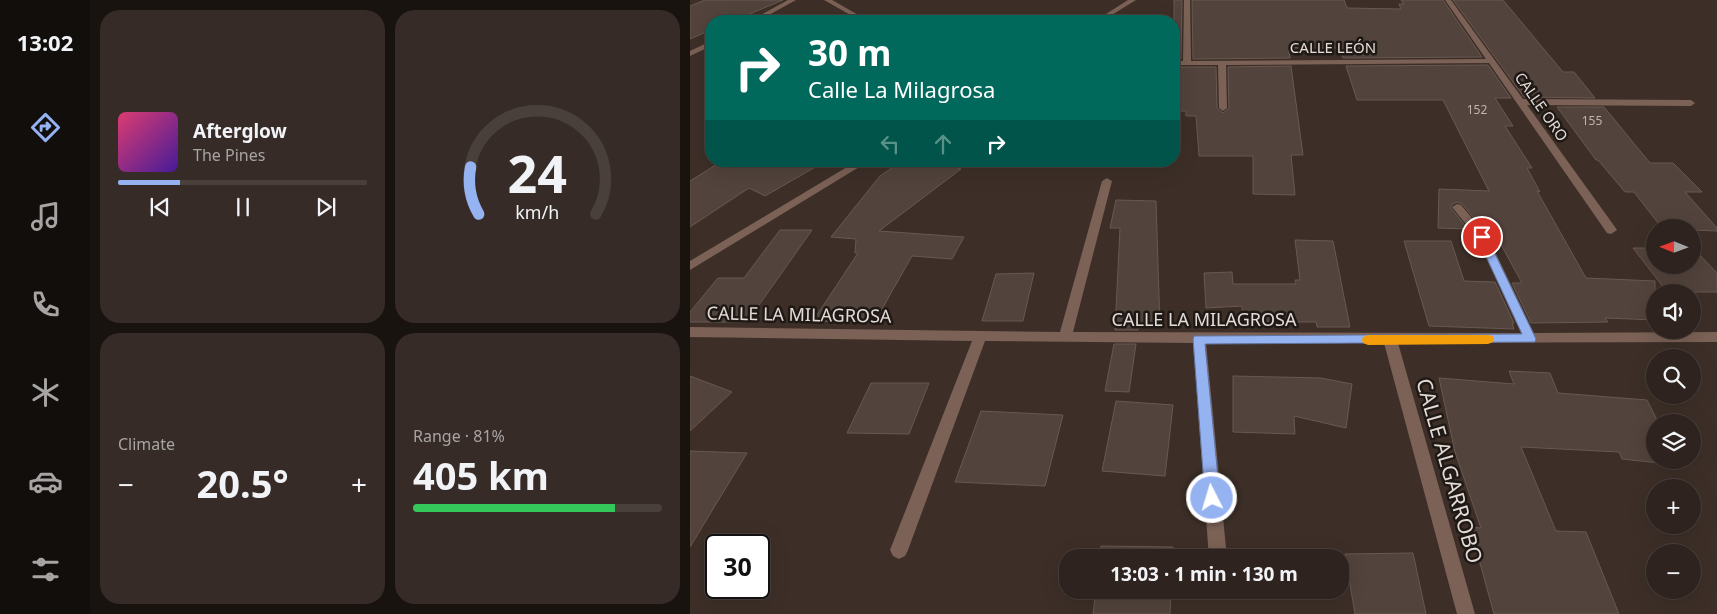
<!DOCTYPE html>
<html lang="en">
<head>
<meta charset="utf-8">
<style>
  :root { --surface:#2e231e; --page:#362b27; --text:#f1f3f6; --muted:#a7a4a4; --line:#49403c; --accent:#95b2f1 }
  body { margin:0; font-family:"Noto Sans",sans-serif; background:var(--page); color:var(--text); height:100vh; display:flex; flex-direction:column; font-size:19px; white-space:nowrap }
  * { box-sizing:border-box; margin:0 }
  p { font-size:16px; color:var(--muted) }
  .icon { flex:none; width:28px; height:28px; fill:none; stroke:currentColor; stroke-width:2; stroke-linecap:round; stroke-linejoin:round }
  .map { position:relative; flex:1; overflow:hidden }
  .panel { display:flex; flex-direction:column; gap:10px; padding:10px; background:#191310; width:600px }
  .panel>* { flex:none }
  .guide { position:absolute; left:15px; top:15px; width:475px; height:152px; border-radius:20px; box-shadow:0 5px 20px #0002,0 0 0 1px var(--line); background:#00695c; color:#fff; overflow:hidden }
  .needle { width:32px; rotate:271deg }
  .buttons { position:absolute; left:956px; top:219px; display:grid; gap:10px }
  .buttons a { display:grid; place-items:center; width:55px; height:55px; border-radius:50%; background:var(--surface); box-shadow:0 5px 20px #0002,0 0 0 1px var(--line); font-size:25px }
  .speed { position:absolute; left:15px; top:534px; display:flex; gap:10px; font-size:25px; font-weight:700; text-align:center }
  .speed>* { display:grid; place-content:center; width:65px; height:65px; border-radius:50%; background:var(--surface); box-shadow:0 5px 20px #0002,0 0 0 1px var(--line); line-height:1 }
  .speed .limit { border:2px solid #111; border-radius:8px; background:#fff; color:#111 }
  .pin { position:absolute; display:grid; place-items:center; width:42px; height:42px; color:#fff; margin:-21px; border:2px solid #fff; border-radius:50%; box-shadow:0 1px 5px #0007 }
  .me { position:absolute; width:55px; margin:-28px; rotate:355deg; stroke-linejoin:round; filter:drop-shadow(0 0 4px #0008) }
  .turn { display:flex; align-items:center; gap:18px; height:105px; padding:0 20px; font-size:22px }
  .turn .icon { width:65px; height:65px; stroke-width:2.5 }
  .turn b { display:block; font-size:35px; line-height:42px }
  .lanes { display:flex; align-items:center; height:48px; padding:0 20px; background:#0003; justify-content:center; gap:25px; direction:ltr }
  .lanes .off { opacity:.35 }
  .big { font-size:38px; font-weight:700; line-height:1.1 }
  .panel .card { flex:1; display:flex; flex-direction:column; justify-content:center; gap:8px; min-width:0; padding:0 18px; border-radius:20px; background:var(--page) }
  .panel .dial { align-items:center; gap:0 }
  .dial svg { height:130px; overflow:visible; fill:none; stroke:var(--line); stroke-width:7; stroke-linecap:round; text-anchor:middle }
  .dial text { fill:var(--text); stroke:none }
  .song { display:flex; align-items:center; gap:15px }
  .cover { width:60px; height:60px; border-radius:8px; background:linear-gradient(135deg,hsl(340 70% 55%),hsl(260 70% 35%)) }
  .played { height:5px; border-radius:2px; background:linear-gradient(90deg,var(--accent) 25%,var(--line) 25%) }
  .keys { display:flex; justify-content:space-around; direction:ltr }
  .heat { display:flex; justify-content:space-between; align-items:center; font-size:28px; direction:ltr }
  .charge { height:8px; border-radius:4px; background:linear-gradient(90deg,#34c759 81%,var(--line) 0) }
  .panel .tiles { flex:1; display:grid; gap:10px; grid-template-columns:repeat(2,1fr) }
  .trip { position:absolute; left:369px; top:549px; width:290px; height:50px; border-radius:20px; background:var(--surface); box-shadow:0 5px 20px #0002,0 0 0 1px var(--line); font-weight:700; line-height:50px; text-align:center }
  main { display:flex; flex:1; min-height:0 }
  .tab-bar { display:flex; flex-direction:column; width:90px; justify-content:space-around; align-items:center; background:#120e0c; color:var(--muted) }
  .tab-bar .icon { width:35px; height:35px }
  .tab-bar .on { color:var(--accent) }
  .tab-bar b { font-size:22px; color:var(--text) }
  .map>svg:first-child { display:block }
  .building { fill:#52433c; stroke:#685951 }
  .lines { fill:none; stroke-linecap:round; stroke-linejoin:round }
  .minor { fill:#7b6156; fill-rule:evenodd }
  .route { fill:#95b2f1; stroke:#61749d }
  .slow { fill:#f59e0b }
  .labels { text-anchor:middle; stroke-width:5; stroke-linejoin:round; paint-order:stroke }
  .far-number-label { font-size:12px; fill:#c0b5b0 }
  .far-street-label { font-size:15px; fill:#e4dbd7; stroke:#1f1916 }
  .street-label { font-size:18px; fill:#e4dbd7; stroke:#1f1916 }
  .near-street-label { font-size:21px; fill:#e4dbd7; stroke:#1f1916 }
</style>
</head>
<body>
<main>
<nav class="tab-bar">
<b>13:02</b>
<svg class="icon on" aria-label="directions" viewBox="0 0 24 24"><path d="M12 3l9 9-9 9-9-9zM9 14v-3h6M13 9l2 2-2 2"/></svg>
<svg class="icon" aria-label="music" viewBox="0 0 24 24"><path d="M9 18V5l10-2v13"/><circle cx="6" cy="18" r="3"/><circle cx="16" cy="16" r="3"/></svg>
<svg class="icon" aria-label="phone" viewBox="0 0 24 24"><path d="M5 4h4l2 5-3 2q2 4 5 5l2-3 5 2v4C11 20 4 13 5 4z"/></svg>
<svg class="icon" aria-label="climate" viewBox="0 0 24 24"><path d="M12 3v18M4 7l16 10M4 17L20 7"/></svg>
<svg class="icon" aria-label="car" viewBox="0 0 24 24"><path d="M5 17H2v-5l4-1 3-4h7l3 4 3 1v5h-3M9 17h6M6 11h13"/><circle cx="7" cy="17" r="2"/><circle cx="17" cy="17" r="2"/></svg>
<svg class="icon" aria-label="filters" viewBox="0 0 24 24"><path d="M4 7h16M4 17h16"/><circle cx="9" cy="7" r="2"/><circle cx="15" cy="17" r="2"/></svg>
</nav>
<section class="panel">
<div class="tiles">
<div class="card">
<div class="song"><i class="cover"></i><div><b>Afterglow</b><p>The Pines</p></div></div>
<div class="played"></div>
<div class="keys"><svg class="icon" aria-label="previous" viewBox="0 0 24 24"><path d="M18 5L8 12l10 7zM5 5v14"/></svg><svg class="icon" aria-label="pause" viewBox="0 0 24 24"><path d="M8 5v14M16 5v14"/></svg><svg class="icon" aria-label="next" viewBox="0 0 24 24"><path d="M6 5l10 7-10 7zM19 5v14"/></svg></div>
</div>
<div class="card dial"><svg viewBox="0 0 100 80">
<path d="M14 69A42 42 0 1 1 86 69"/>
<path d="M14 69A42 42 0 0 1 9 40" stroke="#95b2f1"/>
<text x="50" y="56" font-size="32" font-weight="700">24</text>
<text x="50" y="72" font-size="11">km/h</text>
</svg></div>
<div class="card"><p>Climate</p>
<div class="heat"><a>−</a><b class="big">20.5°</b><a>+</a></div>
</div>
<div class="card"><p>Range · 81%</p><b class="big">405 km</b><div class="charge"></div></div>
</div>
</section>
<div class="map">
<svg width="1027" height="614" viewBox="0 0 1027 614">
  <rect width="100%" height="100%" fill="#3d2f28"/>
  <path class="building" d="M 15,0 L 93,0 L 43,21 L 21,21 L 21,30 L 0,39 L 0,6 Z
    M 484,0 L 492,0 L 491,59 L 484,59 Z
    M 502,0 L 654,0 L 657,8 L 711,9 L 709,4 L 714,4 L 711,0 L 753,0 L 792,57 L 653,58 L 650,48 L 598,48 L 600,58 L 503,59 Z
    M 763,0 L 813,0 L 873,72 L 884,72 L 905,98 L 834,97 Z
    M 798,65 L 821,98 L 805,98 L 823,126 L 815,126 L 842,168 L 837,168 L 850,192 L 847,191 L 896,278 L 965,281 L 965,320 L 915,318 L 918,322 L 841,323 L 822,283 L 832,283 L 803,230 L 794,230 L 772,204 L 767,202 L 761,205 L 761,208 L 778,229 L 748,228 L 749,189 L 799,191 L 753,100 L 667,100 L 656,66 Z
    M 601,66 L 613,155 L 601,155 L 605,195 L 563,194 L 563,156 L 509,156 L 506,116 L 496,116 L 496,111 L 484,111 L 484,67 L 526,67 L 527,108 L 533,113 L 539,108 L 538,67 Z
    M 867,107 L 914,107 L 960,163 L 983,163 L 1012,192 L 995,192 L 1027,228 L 1027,231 L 1002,230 L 1002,228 L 972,228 L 944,192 L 935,192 L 908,160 L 906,160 Z
    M 32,161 L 136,161 L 75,196 L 59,188 L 0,227 L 0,181 Z
    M 212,161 L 247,161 L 271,169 L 189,231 L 274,237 L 262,259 L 222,256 L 184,323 L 123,321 L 168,253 L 165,253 L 166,239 L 141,237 L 190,176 Z
    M 426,200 L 466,201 L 470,326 L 448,328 L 448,330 L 425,330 L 430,228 L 420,228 Z
    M 90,230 L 122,230 L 57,322 L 0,322 L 0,312 L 28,278 L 54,278 Z
    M 605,240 L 643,241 L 660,327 L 627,327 L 626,322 L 553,322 L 552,306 L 516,308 L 514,273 L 542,272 L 543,284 L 606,284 L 605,280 L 610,280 Z
    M 714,241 L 761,241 L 774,281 L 805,282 L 824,323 L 822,323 L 824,329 L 739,326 Z
    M 1002,247 L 1027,273 L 1027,292 L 977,292 L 943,248 L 965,248 L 965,265 L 1002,265 Z
    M 344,273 L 333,321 L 292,321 L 306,274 Z
    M 424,344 L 446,344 L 439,392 L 415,391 Z
    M 819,371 L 860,373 L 868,393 L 957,400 L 968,422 L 965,422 L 965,460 L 986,460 L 988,465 L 932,459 L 929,452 L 831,447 L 866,531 L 896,532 L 929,614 L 804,614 L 780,527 L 791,528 L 765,452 L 749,378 L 824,384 Z
    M 0,376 L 42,392 L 0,431 Z
    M 543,376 L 631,378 L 662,384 L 656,428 L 604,416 L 605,434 L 543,432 Z
    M 181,383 L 239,383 L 219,434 L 157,433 Z
    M 426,401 L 483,405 L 475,476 L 412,471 Z
    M 291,411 L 373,415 L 355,486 L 265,482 Z
    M 0,451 L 57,453 L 0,547 Z
    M 411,546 L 483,547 L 483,558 L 410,558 Z
    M 723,553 L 736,614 L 665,614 L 655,554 Z
    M 406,590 L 481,590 L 480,614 L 403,614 Z"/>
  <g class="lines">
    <path class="minor" d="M 98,0 L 106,0 L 68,21 L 60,21 Z
      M 134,0 L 142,0 L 179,21 L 171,21 Z
      M 438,0 L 446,0 L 412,21 L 405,21 Z
      M 494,0 L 500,0 L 501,61 L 796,59 L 755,0 L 761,0 L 833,99 L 1001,100 L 1005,103 L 1001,106 L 837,105 L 925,227 L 927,230 L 921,234 L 917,233 L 799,63 L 536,65 L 537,108 L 533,111 L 529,108 L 528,65 L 484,65 L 484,61 L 493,61 Z
      M 21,41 L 21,46 L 0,56 L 0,51 Z
      M 167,161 L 179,161 L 0,270 L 0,261 Z
      M 417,178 L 422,181 L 383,332 L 831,333 L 787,238 L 762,207 L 767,204 L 771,205 L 798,237 L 844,333 L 1027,332 L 1027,342 L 708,343 L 785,614 L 767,614 L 694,343 L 516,343 L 537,558 L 519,558 L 503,343 L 295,341 L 218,550 L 215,556 L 209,559 L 203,556 L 200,550 L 282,341 L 0,337 L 0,327 L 370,332 L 412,181 Z"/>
  </g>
  <path class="route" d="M 789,234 L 792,234 L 797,237 L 846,339 L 845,342 L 515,344 L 530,498 L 528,503 L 522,505 L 517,503 L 515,498 L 503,339 L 504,336 L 832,334 L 787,237 Z"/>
  <path class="slow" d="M 678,335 L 798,335 L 803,336 L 804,339 L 803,342 L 798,344 L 678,345 L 673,343 L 672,340 L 673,337 Z"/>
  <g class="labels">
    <g class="far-number-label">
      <text x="787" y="114">152</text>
      <text x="902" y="125">155</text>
    </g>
    <g class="far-street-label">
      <text x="643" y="53">CALLE LEÓN</text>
      <text transform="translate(851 107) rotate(55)" y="5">CALLE ORO</text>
    </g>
    <g class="street-label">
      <text transform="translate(109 315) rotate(1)" y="6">CALLE LA MILAGROSA</text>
      <text x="514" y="326">CALLE LA MILAGROSA</text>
    </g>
    <g class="near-street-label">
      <text transform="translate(759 471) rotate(74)" y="7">CALLE ALGARROBO</text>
    </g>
  </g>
</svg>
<div class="buttons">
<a><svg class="needle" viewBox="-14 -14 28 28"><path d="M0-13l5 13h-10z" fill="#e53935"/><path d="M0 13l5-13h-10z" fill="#a7a4a4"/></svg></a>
<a><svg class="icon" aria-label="sound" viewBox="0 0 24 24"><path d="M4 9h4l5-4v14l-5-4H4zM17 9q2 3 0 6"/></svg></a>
<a><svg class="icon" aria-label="search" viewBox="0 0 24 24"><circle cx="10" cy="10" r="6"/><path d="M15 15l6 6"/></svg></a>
<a><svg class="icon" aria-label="layers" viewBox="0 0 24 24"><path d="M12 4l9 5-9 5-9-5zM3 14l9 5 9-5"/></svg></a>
<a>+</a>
<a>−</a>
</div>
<div class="speed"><div class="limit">30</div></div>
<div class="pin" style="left:792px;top:237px;background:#d93025"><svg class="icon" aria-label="arrive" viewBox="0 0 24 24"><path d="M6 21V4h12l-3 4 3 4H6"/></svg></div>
<svg class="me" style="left:522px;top:498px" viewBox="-20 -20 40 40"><circle r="17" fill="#95b2f1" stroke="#fff" stroke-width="3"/><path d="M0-11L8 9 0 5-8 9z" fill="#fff"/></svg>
<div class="trip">13:03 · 1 min · 130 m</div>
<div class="guide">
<div class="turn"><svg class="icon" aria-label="right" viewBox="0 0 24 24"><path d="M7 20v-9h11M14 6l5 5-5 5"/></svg><div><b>30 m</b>Calle La Milagrosa</div></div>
<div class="lanes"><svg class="icon off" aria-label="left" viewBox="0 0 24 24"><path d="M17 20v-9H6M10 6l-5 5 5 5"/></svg><svg class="icon off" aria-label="ahead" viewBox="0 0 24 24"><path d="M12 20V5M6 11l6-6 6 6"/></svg><svg class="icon" aria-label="right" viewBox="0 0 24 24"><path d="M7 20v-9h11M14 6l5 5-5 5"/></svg></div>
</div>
</div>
</main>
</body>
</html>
